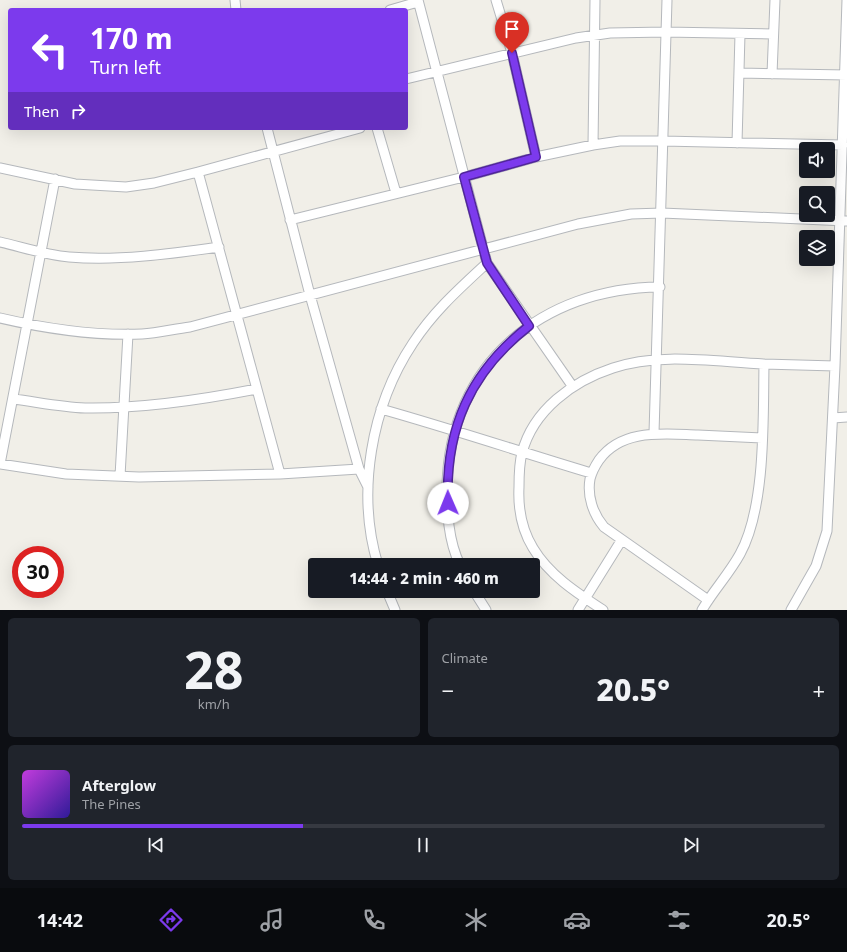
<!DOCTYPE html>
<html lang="en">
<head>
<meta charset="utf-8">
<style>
  :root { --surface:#171b24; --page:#20242c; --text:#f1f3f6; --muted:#9ea1a6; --line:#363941; --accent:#7c3aed }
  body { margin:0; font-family:"Noto Sans",sans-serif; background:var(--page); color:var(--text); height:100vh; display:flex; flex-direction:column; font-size:15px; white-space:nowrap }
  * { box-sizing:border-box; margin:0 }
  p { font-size:13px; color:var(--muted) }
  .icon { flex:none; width:22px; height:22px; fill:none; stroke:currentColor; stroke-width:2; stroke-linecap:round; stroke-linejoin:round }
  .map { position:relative; height:610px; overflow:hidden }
  .sheet { display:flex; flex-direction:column; gap:8px; padding:8px; background:#0d0f14; flex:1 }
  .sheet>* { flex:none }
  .top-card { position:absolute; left:8px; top:8px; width:400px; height:122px; border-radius:4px; box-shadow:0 4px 16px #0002; background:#7c3aed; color:#fff; overflow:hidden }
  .tools { position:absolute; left:799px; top:142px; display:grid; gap:8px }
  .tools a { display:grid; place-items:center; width:36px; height:36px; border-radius:4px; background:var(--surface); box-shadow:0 4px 16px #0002; font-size:20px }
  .speed { position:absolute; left:12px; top:546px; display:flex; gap:8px; font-size:20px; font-weight:700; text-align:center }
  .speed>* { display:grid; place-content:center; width:52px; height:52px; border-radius:50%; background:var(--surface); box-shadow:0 4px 16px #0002; line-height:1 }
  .speed .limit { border:6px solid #d22; background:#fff; color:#111 }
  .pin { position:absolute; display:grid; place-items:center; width:34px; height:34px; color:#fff; margin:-41px -17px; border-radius:50% 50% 50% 0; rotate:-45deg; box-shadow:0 0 4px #0007 }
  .pin .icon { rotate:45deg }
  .me { position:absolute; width:44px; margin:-22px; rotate:359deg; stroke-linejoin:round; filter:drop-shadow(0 0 3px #0008) }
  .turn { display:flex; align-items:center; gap:14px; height:84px; padding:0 16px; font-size:18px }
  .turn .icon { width:52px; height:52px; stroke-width:2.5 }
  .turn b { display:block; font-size:28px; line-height:34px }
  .then { display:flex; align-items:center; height:38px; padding:0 16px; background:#0003; gap:8px; font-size:15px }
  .big { font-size:30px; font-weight:800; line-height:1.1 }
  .sheet .card { flex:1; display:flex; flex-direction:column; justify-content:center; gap:6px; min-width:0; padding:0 14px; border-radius:6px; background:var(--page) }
  .sheet .dial { align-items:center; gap:0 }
  .dial b { font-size:52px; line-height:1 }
  .song { display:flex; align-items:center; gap:12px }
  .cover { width:48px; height:48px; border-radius:6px; background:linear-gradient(135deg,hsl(290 70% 55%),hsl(250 70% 35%)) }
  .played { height:4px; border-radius:2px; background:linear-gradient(90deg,var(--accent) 35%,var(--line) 35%) }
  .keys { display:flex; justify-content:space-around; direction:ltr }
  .heat { display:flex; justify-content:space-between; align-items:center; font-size:22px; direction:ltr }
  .sheet .tiles { flex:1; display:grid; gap:8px; grid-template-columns:1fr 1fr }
  .card:last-child { grid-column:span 2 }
  .trip { position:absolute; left:308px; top:558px; width:232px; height:40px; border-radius:4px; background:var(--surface); box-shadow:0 4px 16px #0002; font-weight:800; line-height:40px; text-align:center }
  .tab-bar { display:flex; height:64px; justify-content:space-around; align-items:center; background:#090b0e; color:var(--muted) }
  .tab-bar .icon { width:28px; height:28px }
  .tab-bar .active { color:var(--accent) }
  .tab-bar b { font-size:18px; color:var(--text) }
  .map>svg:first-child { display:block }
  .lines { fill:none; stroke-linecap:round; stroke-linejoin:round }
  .street-casing { stroke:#b5b8bc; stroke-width:11 }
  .street { stroke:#fff; stroke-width:9 }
  .route-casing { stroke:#51269a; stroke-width:10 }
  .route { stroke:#7c3aed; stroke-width:7 }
</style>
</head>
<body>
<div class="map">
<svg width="847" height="610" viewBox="0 0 847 610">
  <rect width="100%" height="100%" fill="#f1efe8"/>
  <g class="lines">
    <defs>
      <path id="street" d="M 235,0 L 236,10
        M 418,0 L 487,263 L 573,387
        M 496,0 L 512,53 L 536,157
        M 390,10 L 418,2
        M 739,73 L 847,75
        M 772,74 L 775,0
        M 406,79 L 576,38 L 610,33 L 665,32 L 773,34
        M 267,128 L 310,295 L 359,469 L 368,487
        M 377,128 L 396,193
        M 737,143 L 740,34
        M 593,145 L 595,0
        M 0,168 L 75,184 L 126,187 L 154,183 L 198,172 L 360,128
        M 198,172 L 280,474
        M 290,220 L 464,177 L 536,157 L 593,145 L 620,141 L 663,141 L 843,145
        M 0,242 C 22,247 46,255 69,257 C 118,261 170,254 219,247
        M 0,318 C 47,329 93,336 142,334 C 158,333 174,329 190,327 L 578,224 L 631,214 L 662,213 L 847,221
        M 13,399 C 37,402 61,407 85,408 C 143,409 201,400 257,389
        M 381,409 C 452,429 521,452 591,473
        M 833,418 L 847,417
        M 654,433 L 667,0
        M 0,464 L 66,474 L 139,477 L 280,474 L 359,469
        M 0,464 L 55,179
        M 120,476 L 128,334
        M 378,565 C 356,493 371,406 413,343 C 434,311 459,289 487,263
        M 460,565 C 448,540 447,512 447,485 C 450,364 542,288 660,287
        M 387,591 L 395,610
        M 474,591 L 486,610
        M 708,600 L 604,527 C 593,514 587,496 590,479 C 592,471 595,466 599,460 C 622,428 664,434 698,435 C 719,436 741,437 762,438
        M 578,610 L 621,541
        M 603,610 C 577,593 549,575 533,548 C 522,530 518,507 519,487 C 519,475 519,464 522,453 C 533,410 573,381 613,368 C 659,352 716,362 764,364
        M 702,610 C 713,591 729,574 740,554 C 766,507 763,418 764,364 L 835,366 L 847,0
        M 791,610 L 816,566 L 827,531 L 835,366"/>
    </defs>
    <use href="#street" class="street-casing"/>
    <use href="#street" class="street"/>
  </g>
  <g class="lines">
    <defs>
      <path id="route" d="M 448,503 C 445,429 470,372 529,326 L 487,263 L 464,177 L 536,157 L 512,53"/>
    </defs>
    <use href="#route" class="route-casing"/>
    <use href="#route" class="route"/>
  </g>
</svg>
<div class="tools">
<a><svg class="icon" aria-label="sound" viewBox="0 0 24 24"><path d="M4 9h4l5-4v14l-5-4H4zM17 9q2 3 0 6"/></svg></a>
<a><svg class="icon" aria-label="search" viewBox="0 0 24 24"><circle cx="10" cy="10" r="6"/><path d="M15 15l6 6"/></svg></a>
<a><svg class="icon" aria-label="layers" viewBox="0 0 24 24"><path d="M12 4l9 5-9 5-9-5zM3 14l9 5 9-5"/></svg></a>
</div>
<div class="speed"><div class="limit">30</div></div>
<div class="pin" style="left:512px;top:53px;background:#d93025"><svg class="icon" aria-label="arrive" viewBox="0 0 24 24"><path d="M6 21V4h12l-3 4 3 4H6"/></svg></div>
<svg class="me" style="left:448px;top:503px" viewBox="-20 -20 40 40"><circle r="19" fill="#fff"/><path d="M0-13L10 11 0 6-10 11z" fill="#7c3aed"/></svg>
<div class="trip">14:44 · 2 min · 460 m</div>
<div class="top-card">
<div class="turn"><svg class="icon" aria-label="left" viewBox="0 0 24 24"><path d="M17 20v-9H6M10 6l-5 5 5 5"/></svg><div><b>170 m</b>Turn left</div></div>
<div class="then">Then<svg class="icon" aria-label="right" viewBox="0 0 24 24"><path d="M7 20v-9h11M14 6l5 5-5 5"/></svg></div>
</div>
</div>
<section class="sheet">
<div class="tiles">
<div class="card dial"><b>28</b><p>km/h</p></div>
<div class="card"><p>Climate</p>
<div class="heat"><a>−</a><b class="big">20.5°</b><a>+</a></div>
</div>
<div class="card">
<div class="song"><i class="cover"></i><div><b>Afterglow</b><p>The Pines</p></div></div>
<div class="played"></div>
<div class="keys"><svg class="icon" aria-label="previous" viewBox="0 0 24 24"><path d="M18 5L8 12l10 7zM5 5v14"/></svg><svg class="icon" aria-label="pause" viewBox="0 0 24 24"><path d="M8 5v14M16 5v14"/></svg><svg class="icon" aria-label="next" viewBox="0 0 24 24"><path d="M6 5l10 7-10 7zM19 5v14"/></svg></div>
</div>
</div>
</section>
<nav class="tab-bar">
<b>14:42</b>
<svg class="icon active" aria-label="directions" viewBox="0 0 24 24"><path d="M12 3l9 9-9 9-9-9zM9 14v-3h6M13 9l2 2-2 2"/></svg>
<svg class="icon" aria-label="music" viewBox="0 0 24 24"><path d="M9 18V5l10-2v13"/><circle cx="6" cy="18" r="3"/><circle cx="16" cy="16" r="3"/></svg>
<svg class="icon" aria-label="phone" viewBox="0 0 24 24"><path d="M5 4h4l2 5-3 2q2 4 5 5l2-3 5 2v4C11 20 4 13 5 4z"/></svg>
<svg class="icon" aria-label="climate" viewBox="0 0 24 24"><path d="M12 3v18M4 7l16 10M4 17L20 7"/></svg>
<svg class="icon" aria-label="car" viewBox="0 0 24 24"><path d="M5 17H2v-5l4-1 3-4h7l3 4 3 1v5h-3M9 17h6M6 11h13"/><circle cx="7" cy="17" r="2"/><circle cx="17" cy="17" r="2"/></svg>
<svg class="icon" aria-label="filters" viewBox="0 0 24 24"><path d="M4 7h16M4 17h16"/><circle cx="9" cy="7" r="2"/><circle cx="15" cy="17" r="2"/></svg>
<b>20.5°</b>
</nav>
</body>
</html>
